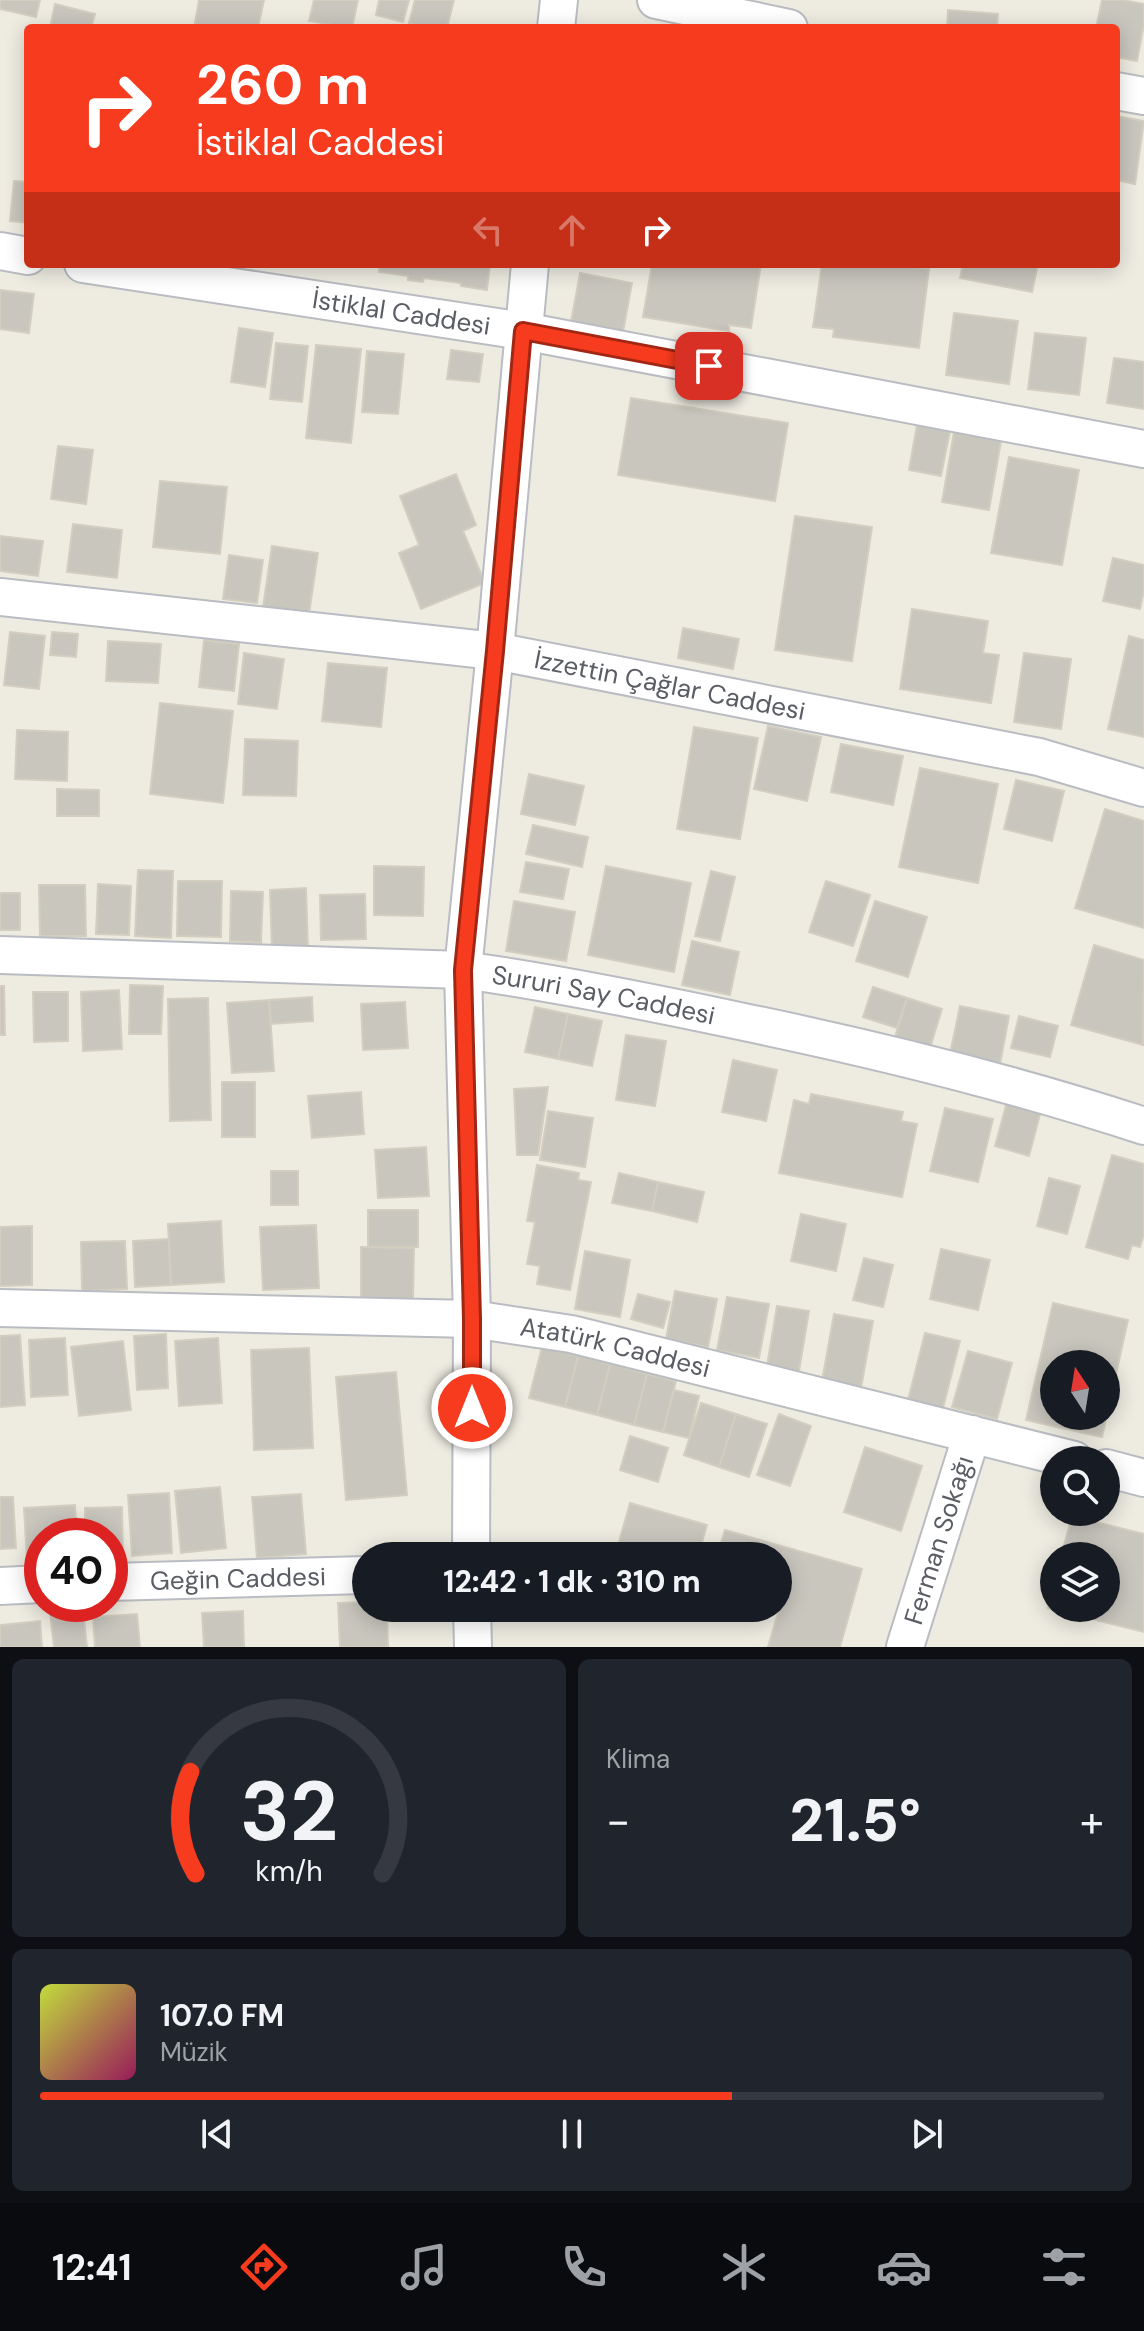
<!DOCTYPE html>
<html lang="tr">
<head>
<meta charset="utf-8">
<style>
  :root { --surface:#171b24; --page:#20242c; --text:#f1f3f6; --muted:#9ea1a6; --line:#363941; --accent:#f73b1e }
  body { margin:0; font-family:"DM Sans",sans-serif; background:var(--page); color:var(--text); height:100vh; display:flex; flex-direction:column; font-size:30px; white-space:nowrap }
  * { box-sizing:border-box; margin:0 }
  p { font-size:26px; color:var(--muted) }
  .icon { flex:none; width:44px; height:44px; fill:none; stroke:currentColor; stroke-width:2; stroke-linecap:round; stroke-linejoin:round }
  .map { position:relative; height:1647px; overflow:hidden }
  .drawer { display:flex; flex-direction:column; gap:12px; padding:12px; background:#0d0f14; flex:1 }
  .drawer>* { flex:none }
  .banner { position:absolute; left:24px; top:24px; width:1096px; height:244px; border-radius:8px; box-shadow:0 4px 20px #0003; background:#f73b1e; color:#fff; overflow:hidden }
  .needle { width:52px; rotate:348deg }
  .fabs { position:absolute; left:1040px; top:1350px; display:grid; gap:16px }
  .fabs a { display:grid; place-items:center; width:80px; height:80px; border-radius:50%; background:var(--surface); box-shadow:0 4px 20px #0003; font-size:40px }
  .speed { position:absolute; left:24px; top:1518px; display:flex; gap:16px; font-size:40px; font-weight:700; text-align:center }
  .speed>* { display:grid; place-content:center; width:104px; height:104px; border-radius:50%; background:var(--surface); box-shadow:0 4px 20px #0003; line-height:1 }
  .speed .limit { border:12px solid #d22; background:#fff; color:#111 }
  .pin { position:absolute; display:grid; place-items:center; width:68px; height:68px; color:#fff; margin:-34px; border-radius:16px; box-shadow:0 4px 12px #0006 }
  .me { position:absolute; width:88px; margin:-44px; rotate:0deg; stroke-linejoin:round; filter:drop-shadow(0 0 6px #0008) }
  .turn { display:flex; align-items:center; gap:28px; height:168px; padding:0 40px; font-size:36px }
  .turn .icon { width:104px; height:104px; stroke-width:2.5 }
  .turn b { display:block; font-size:56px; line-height:68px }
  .lanes { display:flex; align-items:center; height:76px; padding:0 40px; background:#0003; justify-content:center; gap:40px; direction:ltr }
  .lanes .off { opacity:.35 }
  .big { font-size:60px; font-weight:800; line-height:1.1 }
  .drawer .tile { flex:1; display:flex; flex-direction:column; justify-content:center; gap:12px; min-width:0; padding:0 28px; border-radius:12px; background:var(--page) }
  .drawer .dial { align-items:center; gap:0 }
  .dial svg { height:208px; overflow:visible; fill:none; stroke:var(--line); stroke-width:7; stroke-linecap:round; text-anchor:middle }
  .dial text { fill:var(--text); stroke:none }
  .song { display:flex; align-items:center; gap:24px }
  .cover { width:96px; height:96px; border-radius:12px; background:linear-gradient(135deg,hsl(70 70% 55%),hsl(330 70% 35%)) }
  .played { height:8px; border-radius:4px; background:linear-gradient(90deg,var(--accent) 65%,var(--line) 65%) }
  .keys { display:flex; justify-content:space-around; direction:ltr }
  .heat { display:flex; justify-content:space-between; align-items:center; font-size:44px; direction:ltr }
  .drawer .tiles { flex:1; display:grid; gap:12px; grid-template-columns:1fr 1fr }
  .tile:last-child { grid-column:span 2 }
  .trip { position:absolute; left:352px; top:1542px; width:440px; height:80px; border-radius:40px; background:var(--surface); box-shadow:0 4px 20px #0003; font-weight:800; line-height:80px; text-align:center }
  .dock { display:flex; height:128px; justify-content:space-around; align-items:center; background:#090b0e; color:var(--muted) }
  .dock .icon { width:56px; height:56px }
  .dock .on { color:var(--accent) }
  .dock b { font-size:36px; color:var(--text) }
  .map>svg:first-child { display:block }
  .building { fill:#c9c6be; stroke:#d3cebf; stroke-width:2; fill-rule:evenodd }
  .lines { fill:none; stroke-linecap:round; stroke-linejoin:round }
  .minor-casing { stroke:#b9bcc2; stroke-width:40 }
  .minor { stroke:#fff; stroke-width:36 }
  .route-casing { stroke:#a12614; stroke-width:20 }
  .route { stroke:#f73b1e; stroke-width:14 }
  .labels { text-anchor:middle; stroke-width:8; stroke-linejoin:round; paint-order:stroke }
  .street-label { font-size:26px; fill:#5a5e64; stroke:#fff }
</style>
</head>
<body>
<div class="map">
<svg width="1144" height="1647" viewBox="0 0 1144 1647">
  <rect width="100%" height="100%" fill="#eeece1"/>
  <path class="building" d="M 0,0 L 40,0 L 36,17 L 0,9 Z
    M 199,0 L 264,0 L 258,28 L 194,28 Z
    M 314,0 L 358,0 L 352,28 L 309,21 Z
    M 379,0 L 409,0 L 403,22 L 376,15 Z
    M 415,0 L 454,0 L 447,28 L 428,28 L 409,23 Z
    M 1102,0 L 1122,0 L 1144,4 L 1144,24 L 1137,61 L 1116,57 L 1116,28 L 1096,28 Z
    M 55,4 L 95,14 L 91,28 L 50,28 Z
    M 948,10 L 998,14 L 997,28 L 947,28 Z
    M 1116,116 L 1144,121 L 1135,184 L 1116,180 Z
    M 14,181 L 28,182 L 28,223 L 10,221 Z
    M 380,264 L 490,264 L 487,290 L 461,286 L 461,283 L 424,278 L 423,282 L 408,280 L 408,276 L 379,272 Z
    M 652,264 L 761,264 L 751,328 L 729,325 L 729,331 L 643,317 Z
    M 822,264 L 893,264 L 929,269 L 919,348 L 833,337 L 834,329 L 813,327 Z
    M 963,264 L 1038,264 L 1032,292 L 960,278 Z
    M 580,273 L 632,283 L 623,332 L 571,322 Z
    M 0,290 L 34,294 L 29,333 L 0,329 Z
    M 954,313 L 1018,321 L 1009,384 L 946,375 Z
    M 239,328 L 273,333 L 265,387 L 231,382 Z
    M 1035,333 L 1086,338 L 1079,395 L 1028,389 Z
    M 276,343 L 308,346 L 302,402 L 270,399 Z
    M 316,345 L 361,349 L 351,443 L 306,438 Z
    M 451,350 L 483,354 L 479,382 L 447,379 Z
    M 367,351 L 404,354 L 398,414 L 362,412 Z
    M 1114,358 L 1144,362 L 1144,409 L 1107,403 Z
    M 631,398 L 788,423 L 775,501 L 618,475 Z
    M 917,425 L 950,431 L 941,476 L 909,470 Z
    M 954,432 L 1001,441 L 989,510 L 942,502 Z
    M 58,446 L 93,450 L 86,504 L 51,499 Z
    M 1009,457 L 1079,470 L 1062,565 L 991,553 Z
    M 456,474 L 476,525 L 463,531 L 485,583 L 421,609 L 399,553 L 419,545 L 400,496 Z
    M 160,481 L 227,487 L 220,554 L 153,547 Z
    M 795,516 L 872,527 L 852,661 L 775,650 Z
    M 73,524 L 122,530 L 117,578 L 67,572 Z
    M 0,536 L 43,541 L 38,576 L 0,571 Z
    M 272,546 L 318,553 L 309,614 L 263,607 Z
    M 229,555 L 263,560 L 257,603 L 223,599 Z
    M 1113,558 L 1144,565 L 1144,591 L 1140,609 L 1103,601 Z
    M 912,609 L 988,621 L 983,653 L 999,655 L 991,703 L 900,689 Z
    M 683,628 L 739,639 L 733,669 L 678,658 Z
    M 10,632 L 45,636 L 39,689 L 4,685 Z
    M 52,632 L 78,634 L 76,657 L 50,655 Z
    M 1129,636 L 1144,640 L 1144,737 L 1108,729 Z
    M 204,640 L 239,644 L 234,691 L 199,687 Z
    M 108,641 L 161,644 L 158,683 L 106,681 Z
    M 244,653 L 284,659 L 277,709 L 238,704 Z
    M 1024,653 L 1071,659 L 1061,729 L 1014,722 Z
    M 328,663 L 387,668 L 381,727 L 322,721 Z
    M 160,703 L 233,711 L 223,803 L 150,794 Z
    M 768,726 L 821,737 L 807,801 L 754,789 Z
    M 694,727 L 758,738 L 740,839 L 677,829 Z
    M 17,730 L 68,732 L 67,781 L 15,779 Z
    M 245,739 L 298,741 L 296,796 L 243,795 Z
    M 841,744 L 903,756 L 893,805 L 831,792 Z
    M 920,768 L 998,784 L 978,883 L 899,867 Z
    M 529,774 L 584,786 L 575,825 L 521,814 Z
    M 1016,780 L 1064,791 L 1052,841 L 1004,829 Z
    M 57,789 L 99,790 L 99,816 L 57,816 Z
    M 1105,809 L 1144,821 L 1144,928 L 1075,908 Z
    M 533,825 L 588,837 L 582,867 L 526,854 Z
    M 526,862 L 569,869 L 563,899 L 520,892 Z
    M 374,866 L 424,867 L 423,916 L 374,915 Z
    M 606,866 L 691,883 L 674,972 L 588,955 Z
    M 138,870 L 173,871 L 171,938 L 135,936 Z
    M 711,871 L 735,877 L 720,941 L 695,936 Z
    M 178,881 L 222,881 L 221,937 L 177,936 Z
    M 826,881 L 870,895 L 853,946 L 809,932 Z
    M 98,884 L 131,886 L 129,935 L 96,934 Z
    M 39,885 L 85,885 L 86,936 L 40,936 Z
    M 306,888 L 308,949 L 272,950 L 270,890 Z
    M 231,891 L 263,892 L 261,943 L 230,941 Z
    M 0,893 L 20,893 L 20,930 L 0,930 Z
    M 365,894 L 366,939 L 321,940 L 320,895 Z
    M 514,901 L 575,912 L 566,961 L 506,951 Z
    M 875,901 L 927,917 L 908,977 L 856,961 Z
    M 692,941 L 739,952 L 730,995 L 682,985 Z
    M 1094,945 L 1144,960 L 1143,1045 L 1071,1025 Z
    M 130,985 L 163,986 L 161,1034 L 129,1034 Z
    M 0,986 L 4,986 L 5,1035 L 0,1035 Z
    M 873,987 L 907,998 L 897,1028 L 863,1017 Z
    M 119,990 L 122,1049 L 83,1051 L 81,992 Z
    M 33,992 L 68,992 L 68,1041 L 34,1042 Z
    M 312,997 L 313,1021 L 271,1024 L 269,1000 Z
    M 208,998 L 211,1120 L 170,1121 L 168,999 Z
    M 907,998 L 942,1009 L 930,1048 L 895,1037 Z
    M 269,1000 L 274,1071 L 232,1073 L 227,1003 Z
    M 405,1002 L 408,1048 L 363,1050 L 361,1004 Z
    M 960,1006 L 1009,1016 L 1000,1064 L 950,1054 Z
    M 535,1007 L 568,1014 L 558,1059 L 525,1052 Z
    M 568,1014 L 602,1021 L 592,1066 L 558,1059 Z
    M 1019,1016 L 1058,1026 L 1050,1057 L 1011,1048 Z
    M 626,1035 L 666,1041 L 655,1106 L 616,1100 Z
    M 733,1060 L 777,1070 L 766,1121 L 722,1112 Z
    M 222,1082 L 255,1082 L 255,1137 L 222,1137 Z
    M 548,1087 L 538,1155 L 517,1155 L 514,1089 Z
    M 361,1092 L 364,1134 L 312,1138 L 308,1096 Z
    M 811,1094 L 903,1112 L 901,1121 L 917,1124 L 902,1197 L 779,1173 L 794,1100 L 809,1104 Z
    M 1008,1098 L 1042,1107 L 1029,1156 L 995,1146 Z
    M 945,1108 L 993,1119 L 978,1182 L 930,1171 Z
    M 548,1111 L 593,1118 L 585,1167 L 540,1160 Z
    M 426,1147 L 429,1196 L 378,1198 L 375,1150 Z
    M 1112,1155 L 1144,1164 L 1144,1234 L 1140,1247 L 1132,1245 L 1128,1259 L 1086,1247 Z
    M 537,1165 L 579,1173 L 578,1180 L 591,1182 L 570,1290 L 537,1284 L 540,1266 L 527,1264 L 535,1222 L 527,1221 Z
    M 271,1171 L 298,1171 L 298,1205 L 271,1205 Z
    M 619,1173 L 658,1182 L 652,1211 L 612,1203 Z
    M 1049,1178 L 1080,1186 L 1067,1234 L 1037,1226 Z
    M 658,1182 L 704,1192 L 697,1222 L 652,1211 Z
    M 368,1210 L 418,1210 L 418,1247 L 368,1247 Z
    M 801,1214 L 846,1224 L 836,1271 L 791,1261 Z
    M 221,1221 L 224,1282 L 171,1285 L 168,1224 Z
    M 316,1225 L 319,1288 L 263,1290 L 260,1227 Z
    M 32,1226 L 32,1285 L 0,1286 L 0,1227 Z
    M 169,1239 L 171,1285 L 135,1287 L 133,1241 Z
    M 125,1241 L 127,1289 L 82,1291 L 81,1242 Z
    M 361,1247 L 414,1248 L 413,1299 L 361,1299 Z
    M 941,1249 L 990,1260 L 978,1310 L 930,1299 Z
    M 585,1251 L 630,1260 L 620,1317 L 575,1309 Z
    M 864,1258 L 893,1265 L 883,1307 L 853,1300 Z
    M 675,1291 L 717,1299 L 708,1347 L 666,1339 Z
    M 638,1294 L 670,1302 L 663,1328 L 631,1319 Z
    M 727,1297 L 769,1304 L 759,1358 L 717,1350 Z
    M 1053,1303 L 1128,1320 L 1102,1437 L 1026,1420 ZM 1054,1364 L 1106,1364 L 1106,1416 L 1054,1416 Z
    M 777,1306 L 809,1311 L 799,1371 L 767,1366 Z
    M 834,1314 L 873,1321 L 861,1388 L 822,1381 Z
    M 925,1333 L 960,1341 L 943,1408 L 908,1400 Z
    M 166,1334 L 168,1388 L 137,1390 L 134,1336 Z
    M 20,1335 L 25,1405 L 0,1407 L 0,1336 Z
    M 65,1338 L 68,1395 L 31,1397 L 29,1340 Z
    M 218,1338 L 222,1403 L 179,1406 L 175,1341 Z
    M 123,1341 L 131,1410 L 79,1416 L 71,1347 Z
    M 542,1347 L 578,1356 L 565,1407 L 529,1398 Z
    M 309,1348 L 313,1448 L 254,1450 L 251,1350 Z
    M 968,1351 L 1012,1363 L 997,1419 L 952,1407 Z
    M 578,1356 L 610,1364 L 597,1415 L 565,1407 Z
    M 610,1364 L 647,1374 L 634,1425 L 597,1415 Z
    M 396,1372 L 407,1495 L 346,1500 L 336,1377 Z
    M 647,1374 L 676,1381 L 663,1432 L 634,1425 Z
    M 674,1390 L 699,1396 L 689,1438 L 663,1432 Z
    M 701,1403 L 736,1414 L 719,1467 L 684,1455 Z
    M 736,1414 L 767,1424 L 749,1477 L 719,1467 Z
    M 779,1414 L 811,1426 L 790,1486 L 757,1475 Z
    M 630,1436 L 668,1448 L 658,1482 L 620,1470 Z
    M 865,1447 L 922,1466 L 901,1531 L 844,1512 Z
    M 220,1487 L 226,1548 L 181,1553 L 175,1491 Z
    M 169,1493 L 172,1553 L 132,1556 L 128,1495 Z
    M 301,1494 L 306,1554 L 257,1558 L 252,1497 Z
    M 0,1497 L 13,1497 L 16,1548 L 0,1549 Z
    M 630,1503 L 707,1525 L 698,1556 L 615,1556 Z
    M 75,1505 L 77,1536 L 42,1536 L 42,1559 L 27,1560 L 24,1508 Z
    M 122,1507 L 123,1557 L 110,1557 L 110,1536 L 85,1536 L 85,1508 Z
    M 1072,1516 L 1144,1534 L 1144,1632 L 1048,1608 L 1054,1584 L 1054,1608 L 1106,1608 L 1106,1556 L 1061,1556 Z
    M 725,1530 L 862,1569 L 840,1647 L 768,1647 L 778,1613 L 761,1608 L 778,1608 L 778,1556 L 717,1556 Z
    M 366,1602 L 366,1608 L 387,1608 L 388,1647 L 340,1647 L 338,1603 Z
    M 83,1610 L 87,1647 L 54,1647 L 50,1613 Z
    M 243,1611 L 244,1647 L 204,1647 L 202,1613 Z
    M 137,1614 L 140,1647 L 95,1647 L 93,1617 Z
    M 40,1621 L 42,1647 L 0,1647 L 0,1625 Z"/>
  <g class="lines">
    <defs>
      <g id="minor">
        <path d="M 656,0 L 789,28"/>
        <path d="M 556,28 L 559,0"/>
        <path d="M 1116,91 L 1144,96"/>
        <path d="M 0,251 L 28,256"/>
        <path id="s1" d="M 83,264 L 523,331 L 1144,449"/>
        <path id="s2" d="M 0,597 L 495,651 L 1039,757 L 1144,788"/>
        <path id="s3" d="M 0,955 L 463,970 C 557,983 650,1002 744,1022 C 879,1050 1013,1083 1144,1126"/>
        <path id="s4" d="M 0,1308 L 472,1319 L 571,1334 L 1074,1460"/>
        <path d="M 1106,1468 L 1144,1478"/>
        <path d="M 471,1556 L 472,1319 L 463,970 L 495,651 L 530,264"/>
        <path id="s5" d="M 110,1582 L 366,1575"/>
        <path d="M 0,1586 L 42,1584"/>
        <path d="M 472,1608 L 473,1647"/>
        <path id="s6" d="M 905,1647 L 972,1434"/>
      </g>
    </defs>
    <use href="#minor" class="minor-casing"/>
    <use href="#minor" class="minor"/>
  </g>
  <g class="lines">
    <defs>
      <path id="route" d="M 472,1408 L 472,1319 L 463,970 L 495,651 L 523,331 L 709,366"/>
    </defs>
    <use href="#route" class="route-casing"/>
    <use href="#route" class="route"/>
  </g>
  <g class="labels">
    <g class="street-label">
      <text dy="9" stroke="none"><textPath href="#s1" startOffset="322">İstiklal Caddesi</textPath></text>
      <text dy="9" stroke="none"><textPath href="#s2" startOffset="676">İzzettin Çağlar Caddesi</textPath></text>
      <text dy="9" stroke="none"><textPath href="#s3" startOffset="606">Sururi Say Caddesi</textPath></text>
      <text dy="9" stroke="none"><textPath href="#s4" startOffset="618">Atatürk Caddesi</textPath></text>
      <text dy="9" stroke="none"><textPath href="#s6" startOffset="112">Ferman Sokağı</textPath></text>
      <text dy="9" stroke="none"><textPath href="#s5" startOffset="128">Geğin Caddesi</textPath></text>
    </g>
  </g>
</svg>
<div class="fabs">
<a><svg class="needle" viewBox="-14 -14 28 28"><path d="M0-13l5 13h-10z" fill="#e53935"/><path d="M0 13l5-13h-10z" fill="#9ea1a6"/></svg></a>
<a><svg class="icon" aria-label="search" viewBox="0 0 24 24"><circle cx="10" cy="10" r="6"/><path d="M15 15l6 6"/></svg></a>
<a><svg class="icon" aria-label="layers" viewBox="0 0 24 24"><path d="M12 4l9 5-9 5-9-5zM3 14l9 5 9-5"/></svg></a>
</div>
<div class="speed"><div class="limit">40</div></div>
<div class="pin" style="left:709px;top:366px;background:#d93025"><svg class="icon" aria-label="arrive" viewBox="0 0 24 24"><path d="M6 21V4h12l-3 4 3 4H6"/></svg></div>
<svg class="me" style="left:472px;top:1408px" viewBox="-20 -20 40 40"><circle r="17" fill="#f73b1e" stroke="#fff" stroke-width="3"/><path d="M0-11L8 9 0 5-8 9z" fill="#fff"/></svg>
<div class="trip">12:42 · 1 dk · 310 m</div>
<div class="banner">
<div class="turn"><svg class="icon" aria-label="right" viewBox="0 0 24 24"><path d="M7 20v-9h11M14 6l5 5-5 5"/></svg><div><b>260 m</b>İstiklal Caddesi</div></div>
<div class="lanes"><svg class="icon off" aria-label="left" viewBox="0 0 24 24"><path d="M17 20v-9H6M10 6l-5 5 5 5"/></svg><svg class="icon off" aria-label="ahead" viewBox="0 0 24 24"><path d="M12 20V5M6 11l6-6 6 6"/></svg><svg class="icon" aria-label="right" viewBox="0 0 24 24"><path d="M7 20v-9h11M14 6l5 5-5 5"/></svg></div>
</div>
</div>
<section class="drawer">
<div class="tiles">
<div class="tile dial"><svg viewBox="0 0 100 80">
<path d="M14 69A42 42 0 1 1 86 69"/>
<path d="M14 69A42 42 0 0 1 12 30" stroke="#f73b1e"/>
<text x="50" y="56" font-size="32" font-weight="700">32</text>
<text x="50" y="72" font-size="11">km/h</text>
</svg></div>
<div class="tile"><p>Klima</p>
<div class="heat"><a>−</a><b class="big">21.5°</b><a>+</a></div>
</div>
<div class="tile">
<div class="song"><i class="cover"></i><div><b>107.0 FM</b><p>Müzik</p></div></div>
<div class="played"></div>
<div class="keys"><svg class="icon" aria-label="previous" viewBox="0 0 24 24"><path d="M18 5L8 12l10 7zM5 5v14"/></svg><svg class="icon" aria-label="pause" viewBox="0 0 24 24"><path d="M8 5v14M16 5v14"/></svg><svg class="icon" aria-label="next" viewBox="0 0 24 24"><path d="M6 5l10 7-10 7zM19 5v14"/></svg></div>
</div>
</div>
</section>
<nav class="dock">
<b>12:41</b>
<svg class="icon on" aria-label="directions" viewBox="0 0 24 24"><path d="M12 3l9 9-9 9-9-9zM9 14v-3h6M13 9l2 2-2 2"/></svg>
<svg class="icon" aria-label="music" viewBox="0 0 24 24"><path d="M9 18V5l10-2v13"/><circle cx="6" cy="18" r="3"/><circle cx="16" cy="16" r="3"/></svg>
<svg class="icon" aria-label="phone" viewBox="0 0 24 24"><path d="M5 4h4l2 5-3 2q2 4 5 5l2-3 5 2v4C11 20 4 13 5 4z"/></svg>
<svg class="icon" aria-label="climate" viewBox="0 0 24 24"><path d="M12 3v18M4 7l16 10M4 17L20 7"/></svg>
<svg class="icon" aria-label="car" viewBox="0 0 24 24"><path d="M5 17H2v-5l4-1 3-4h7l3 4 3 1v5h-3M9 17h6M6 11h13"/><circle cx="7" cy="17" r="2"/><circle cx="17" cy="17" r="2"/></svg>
<svg class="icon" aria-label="filters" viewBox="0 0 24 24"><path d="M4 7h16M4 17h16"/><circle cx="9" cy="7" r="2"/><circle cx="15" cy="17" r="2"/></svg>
</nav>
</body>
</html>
